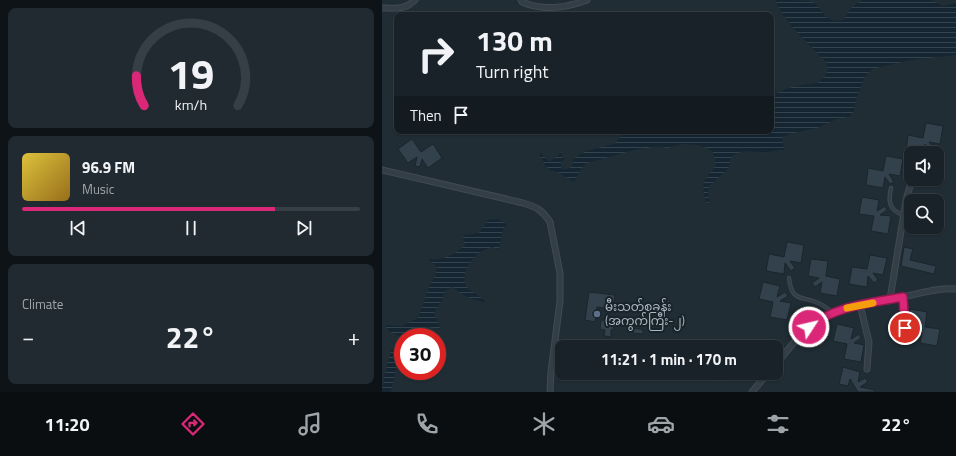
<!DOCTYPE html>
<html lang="en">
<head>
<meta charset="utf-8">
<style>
  :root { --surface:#182228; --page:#212a30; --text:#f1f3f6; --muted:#9fa4a8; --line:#363f45; --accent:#db2777 }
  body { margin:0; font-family:"Titillium Web","Noto Sans Myanmar",sans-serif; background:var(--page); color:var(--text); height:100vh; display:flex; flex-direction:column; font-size:15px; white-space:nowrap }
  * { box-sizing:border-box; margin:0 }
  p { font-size:13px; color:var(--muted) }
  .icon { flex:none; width:22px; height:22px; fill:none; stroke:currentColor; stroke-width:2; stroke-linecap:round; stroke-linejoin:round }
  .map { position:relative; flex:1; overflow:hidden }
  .sheet { display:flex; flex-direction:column; gap:8px; padding:8px; background:#0d1316; width:382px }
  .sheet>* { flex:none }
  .hud { position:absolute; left:12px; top:12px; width:380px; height:122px; border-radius:8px; box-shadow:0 1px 3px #0004,0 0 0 1px var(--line); background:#182228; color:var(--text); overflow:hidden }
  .buttons { position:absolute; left:522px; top:146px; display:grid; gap:8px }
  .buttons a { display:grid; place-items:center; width:40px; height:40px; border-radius:8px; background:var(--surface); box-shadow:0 1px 3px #0004,0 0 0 1px var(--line); font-size:20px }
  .speed { position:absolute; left:12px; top:328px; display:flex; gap:8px; font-size:20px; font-weight:700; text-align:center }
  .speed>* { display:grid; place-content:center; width:52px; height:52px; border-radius:50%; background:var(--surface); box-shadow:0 1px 3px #0004,0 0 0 1px var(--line); line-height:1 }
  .speed .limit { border:6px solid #d22; background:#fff; color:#111 }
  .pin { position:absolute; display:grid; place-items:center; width:34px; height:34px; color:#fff; margin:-17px; border:2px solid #fff; border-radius:50%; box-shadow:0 1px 4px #0007 }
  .me { position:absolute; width:44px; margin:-22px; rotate:55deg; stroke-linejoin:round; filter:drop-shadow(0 0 3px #0008) }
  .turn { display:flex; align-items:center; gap:14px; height:84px; padding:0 16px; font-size:18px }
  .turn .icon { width:52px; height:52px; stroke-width:2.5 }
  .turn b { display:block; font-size:28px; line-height:34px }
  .then { display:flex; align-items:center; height:38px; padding:0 16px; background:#0003; gap:8px; font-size:15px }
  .big { font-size:30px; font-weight:700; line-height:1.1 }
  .sheet .tile { flex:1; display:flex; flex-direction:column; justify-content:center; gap:6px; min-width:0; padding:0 14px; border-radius:8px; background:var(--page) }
  .sheet .dial { align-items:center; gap:0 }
  .dial svg { height:104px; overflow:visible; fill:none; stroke:var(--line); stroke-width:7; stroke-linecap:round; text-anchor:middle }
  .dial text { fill:var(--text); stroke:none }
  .song { display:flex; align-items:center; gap:12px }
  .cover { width:48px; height:48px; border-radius:6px; background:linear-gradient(135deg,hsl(50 70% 55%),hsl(40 70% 35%)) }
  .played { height:4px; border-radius:2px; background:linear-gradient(90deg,var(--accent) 75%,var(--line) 75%) }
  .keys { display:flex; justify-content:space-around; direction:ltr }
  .heat { display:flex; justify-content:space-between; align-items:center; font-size:22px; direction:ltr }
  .trip { position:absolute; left:173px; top:340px; width:228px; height:40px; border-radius:8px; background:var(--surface); box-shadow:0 1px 3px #0004,0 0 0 1px var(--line); font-weight:700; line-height:40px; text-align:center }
  .dock { display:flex; height:64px; justify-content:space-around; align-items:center; background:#0a0e10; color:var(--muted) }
  .dock .icon { width:28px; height:28px }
  .dock .selected { color:var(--accent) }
  .dock b { font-size:18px; color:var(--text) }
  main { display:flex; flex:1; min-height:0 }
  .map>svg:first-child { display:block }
  .water { fill:url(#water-rules) }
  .building { fill:#32414c; stroke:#1b252c }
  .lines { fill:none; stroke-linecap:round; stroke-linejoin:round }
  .lane-casing { stroke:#404a52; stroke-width:4.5 }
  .street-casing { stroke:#404a52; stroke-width:7 }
  .lane { stroke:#333e46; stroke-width:2.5 }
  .street { stroke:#333e46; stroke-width:5 }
  .route-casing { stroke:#8e194d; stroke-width:10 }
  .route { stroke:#db2777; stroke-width:7 }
  .slow { stroke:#f59e0b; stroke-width:7 }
  .service-dot { fill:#5c6f8a; stroke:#19232a; stroke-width:1.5 }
  .labels { text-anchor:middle; stroke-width:4; stroke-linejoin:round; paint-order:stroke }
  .poi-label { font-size:12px; fill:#adb9c3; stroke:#19232a; text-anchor:start }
</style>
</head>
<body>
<main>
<section class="sheet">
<div class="tile dial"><svg viewBox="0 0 100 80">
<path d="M14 69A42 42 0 1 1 86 69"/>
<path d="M14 69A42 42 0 0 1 8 46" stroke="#db2777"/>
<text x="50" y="56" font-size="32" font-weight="700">19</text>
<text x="50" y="72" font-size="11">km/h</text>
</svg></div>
<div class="tile">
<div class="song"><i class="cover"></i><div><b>96.9 FM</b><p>Music</p></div></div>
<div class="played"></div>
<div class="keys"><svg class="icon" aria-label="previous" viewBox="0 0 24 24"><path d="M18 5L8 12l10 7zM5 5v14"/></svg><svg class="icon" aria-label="pause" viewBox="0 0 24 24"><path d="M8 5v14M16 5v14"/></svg><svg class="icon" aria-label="next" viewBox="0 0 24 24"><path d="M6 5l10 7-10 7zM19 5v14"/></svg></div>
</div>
<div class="tile"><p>Climate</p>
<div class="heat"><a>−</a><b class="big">22°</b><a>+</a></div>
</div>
</section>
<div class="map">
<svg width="574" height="392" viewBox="0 0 574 392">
  <defs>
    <pattern id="water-rules" width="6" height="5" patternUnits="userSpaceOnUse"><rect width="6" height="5" fill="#152531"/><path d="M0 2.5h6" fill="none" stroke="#34434d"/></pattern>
  </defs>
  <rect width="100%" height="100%" fill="#202d35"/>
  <path class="water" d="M 393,0 C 402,0 420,0 428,1 C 443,7 440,25 461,20 L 468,9 L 480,0 L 549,0 L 561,6 L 574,3 L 574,55 L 528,60 L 490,69 L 482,78 L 474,100 L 472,111 L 467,117 L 455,119 L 435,128 L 407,134 L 400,138 L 402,150 C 394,150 387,153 379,152 C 365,152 364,148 350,156 L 346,169 L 327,186 L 326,194 L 328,205 L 324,202 C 323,196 320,187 322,182 C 324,177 331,170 334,165 L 331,152 L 325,148 L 314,145 L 301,144 L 285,148 L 277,146 L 252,150 L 205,163 C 197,169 197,174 192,182 L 176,172 L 168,170 L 163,165 L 158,155 L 159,153 L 166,161 L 169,161 L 180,152 L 180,158 L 184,158 L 179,162 L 179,168 L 182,170 L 188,168 L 191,164 L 191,159 L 204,151 L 232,144 L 245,131 L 389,131 L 390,97 L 401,90 L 414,86 L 436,83 L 443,76 L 446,70 L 444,62 L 412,29 L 401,15 Z
    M 116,219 L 125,224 L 121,229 L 117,248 L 115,249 L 110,247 C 106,249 101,250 98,252 C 88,260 75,278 87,289 C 92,294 99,296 104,302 C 91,301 81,295 70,287 L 63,291 L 60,300 L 52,313 L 59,329 L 44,327 L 31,337 L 21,337 L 21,353 L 15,356 L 15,365 L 9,392 L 0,392 L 2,377 L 9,351 L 18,343 L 18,336 L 8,332 L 3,326 L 5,325 L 20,326 L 36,318 L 48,285 L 54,275 L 55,267 L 46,259 C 60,261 73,255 83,245 L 81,239 L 82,235 L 97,233 L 106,220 Z"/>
  <path class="building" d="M 544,123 L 561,126 L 558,144 L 547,142 L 552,149 L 548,152 L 543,144 L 541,153 L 524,152 L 526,135 L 541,138 Z
    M 30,139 L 39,152 L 51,144 L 60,158 L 46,168 L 40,159 L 38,167 L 33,166 L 35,157 L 26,163 L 16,149 Z
    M 504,156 L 521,159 L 518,176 L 507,174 L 512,182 L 508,184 L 503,177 L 501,188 L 484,185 L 486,168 L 501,171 Z
    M 480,197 L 497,200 L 495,211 L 503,206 L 505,210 L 498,215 L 509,216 L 506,234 L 489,231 L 492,216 L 477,214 Z
    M 405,242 L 422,245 L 419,263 L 408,261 L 413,268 L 409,271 L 403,263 L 402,274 L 384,271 L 387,254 L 402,257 Z
    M 522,247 L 531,249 L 528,260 L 554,266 L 552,274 L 519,266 Z
    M 488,255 L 505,258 L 501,275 L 491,273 L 496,280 L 492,283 L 486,276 L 485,287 L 467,284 L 470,267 L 485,269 Z
    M 429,259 L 446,261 L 444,276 L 458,279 L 455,296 L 438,293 L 440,282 L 433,287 L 430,283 L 437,278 L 426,276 Z
    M 381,282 L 398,286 L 395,297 L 403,292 L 406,296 L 398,301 L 409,303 L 405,320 L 388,317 L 391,302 L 377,299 Z
    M 207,292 L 233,295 L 231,309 L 215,307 L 213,322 L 203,320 Z
    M 528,309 L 545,312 L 543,327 L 558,329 L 555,346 L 538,343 L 540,332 L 533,337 L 530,333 L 537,328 L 526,327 Z
    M 219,320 L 232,321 L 231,330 L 229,330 L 229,337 L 222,336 L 223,330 L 218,329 Z
    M 455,324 L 472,328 L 469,339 L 477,334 L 479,338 L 472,343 L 482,345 L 479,362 L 462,359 L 465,344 L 451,341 Z
    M 252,328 L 261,330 L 261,334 L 251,333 Z
    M 461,367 L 478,372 L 476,382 L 483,378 L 486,382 L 478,387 L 493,390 L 493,392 L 476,392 L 468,379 L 466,386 L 457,384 Z
    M 332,373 L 347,373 L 338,383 L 329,376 Z"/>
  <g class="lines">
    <defs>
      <path id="lane" d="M 509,188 C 506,201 507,210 521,215
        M 407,278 C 410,303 419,295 436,303 C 441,305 446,309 450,312
        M 521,297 L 523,328"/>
      <path id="street" d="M 139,0 L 140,2 C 160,11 185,8 205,0
        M 0,8 C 12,8 24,10 33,0
        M 0,170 L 141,203 C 155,207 160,210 168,222 L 178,273 L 178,301 L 169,372 L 168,392
        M 508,299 L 524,200 L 530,179
        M 478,305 L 487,342 L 485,369
        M 394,364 C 407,349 420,330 436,319 C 458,305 494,302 519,297 C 537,294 556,287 574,289
        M 370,392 L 386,373"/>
    </defs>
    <use href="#lane" class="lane-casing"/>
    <use href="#street" class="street-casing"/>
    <use href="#lane" class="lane"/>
    <use href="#street" class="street"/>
  </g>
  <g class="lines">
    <defs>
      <path id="route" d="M 427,327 C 453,306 488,303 521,297 L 523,328"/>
    </defs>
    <use href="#route" class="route-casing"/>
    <use href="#route" class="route"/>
    <path class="slow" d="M 465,308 L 491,303"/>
  </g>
  <circle class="service-dot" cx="215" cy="314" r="4"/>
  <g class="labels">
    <g class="poi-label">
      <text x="223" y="311">မီးသတ်စခန်း<tspan x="223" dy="14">(အကွက်ကြီး-၂)</tspan></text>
    </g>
  </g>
</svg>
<div class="buttons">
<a><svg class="icon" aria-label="sound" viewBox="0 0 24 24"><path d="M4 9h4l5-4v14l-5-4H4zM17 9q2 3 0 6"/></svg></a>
<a><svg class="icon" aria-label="search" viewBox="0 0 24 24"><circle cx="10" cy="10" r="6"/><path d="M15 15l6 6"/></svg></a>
</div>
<div class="speed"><div class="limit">30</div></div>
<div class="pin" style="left:523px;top:328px;background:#d93025"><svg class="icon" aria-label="arrive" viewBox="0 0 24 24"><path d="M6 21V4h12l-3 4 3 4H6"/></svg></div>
<svg class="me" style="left:427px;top:327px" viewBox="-20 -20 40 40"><circle r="17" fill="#db2777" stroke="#fff" stroke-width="3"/><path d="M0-11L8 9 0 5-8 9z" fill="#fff"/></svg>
<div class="trip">11:21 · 1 min · 170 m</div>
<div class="hud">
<div class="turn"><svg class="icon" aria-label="right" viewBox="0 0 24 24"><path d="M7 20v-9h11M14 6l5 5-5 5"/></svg><div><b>130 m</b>Turn right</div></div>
<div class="then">Then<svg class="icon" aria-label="arrive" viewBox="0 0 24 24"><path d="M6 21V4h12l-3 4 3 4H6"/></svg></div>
</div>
</div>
</main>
<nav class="dock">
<b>11:20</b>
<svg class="icon selected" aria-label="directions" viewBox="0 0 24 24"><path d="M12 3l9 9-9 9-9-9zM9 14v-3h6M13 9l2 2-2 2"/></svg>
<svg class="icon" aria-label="music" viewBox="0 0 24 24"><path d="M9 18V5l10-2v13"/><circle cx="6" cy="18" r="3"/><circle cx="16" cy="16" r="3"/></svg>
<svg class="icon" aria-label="phone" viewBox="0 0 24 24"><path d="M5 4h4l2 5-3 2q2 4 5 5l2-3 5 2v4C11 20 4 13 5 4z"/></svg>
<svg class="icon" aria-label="climate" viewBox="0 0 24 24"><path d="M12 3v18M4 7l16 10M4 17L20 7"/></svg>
<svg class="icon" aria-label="car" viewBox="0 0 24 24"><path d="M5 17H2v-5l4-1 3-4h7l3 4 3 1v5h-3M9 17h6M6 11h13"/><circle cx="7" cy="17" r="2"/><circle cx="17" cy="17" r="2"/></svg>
<svg class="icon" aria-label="filters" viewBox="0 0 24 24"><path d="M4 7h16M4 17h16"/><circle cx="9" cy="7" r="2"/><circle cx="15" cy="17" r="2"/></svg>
<b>22°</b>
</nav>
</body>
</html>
